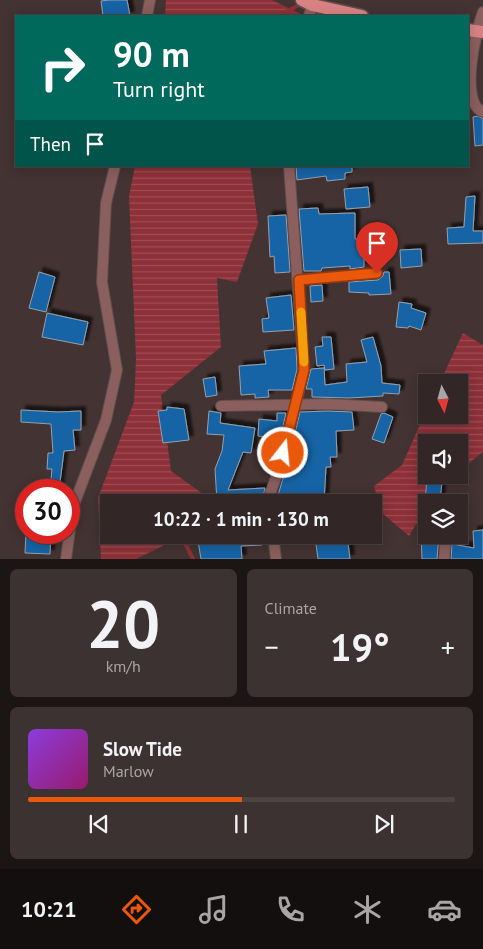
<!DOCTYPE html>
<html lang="en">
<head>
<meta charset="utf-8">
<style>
  :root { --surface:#322626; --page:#3d3232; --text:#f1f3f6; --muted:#a8a5a7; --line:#4d4343; --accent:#ea580c }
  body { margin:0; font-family:"PT Sans",sans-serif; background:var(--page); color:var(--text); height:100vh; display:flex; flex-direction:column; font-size:19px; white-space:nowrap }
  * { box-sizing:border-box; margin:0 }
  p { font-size:16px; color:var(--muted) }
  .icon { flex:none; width:28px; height:28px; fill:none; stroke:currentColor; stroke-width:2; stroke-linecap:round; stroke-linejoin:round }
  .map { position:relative; height:559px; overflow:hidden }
  .sheet { display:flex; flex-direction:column; gap:10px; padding:10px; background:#1c1515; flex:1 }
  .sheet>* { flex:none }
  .banner { position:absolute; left:15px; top:15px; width:454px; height:152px; border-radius:0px; box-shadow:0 2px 12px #0003,0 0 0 1px var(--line); background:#00695c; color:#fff; overflow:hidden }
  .needle { width:32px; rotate:174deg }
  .controls { position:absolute; left:418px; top:374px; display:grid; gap:10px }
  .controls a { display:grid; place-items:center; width:50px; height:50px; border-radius:0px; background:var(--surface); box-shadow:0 2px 12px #0003,0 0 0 1px var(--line); font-size:25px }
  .speed { position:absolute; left:15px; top:479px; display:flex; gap:10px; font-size:25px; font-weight:700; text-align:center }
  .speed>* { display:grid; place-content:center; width:65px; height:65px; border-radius:50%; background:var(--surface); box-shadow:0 2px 12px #0003,0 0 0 1px var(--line); line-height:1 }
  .speed .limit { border:8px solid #d22; background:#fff; color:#111 }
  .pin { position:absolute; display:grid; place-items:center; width:42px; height:42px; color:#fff; margin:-51px -21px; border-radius:50% 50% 50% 0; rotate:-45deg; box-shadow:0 0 5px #0007 }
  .pin .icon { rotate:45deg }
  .me { position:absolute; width:55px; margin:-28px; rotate:16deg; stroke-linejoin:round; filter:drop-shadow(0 0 4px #0008) }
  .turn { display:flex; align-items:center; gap:18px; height:105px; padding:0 15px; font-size:22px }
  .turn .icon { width:65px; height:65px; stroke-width:2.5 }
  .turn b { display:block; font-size:35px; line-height:42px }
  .then { display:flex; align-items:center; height:48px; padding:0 15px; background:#0003; gap:10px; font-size:19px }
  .big { font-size:38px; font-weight:700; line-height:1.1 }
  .sheet .widget { flex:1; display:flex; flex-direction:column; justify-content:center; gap:8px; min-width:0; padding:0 18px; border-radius:8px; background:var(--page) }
  .sheet .dial { align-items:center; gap:0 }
  .dial b { font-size:65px; line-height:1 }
  .song { display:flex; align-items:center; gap:15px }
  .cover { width:60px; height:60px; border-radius:8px; background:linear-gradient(135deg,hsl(270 70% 55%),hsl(320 70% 35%)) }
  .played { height:5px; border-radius:2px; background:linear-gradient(90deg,var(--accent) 50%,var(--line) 50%) }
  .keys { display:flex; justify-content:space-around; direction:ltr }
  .heat { display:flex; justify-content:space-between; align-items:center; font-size:28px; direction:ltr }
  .sheet .tiles { flex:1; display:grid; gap:10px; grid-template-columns:1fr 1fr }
  .widget:last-child { grid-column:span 2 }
  .trip { position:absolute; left:100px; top:494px; width:282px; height:50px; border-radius:0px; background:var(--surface); box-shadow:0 2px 12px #0003,0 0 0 1px var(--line); font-weight:700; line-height:50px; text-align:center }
  .menu { display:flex; height:80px; justify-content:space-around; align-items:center; background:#140f0f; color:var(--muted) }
  .menu .icon { width:35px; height:35px }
  .menu .current { color:var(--accent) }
  .menu b { font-size:22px; color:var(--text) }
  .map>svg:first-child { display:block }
  .water { fill:url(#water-rules) }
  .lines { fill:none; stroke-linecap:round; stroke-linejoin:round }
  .stream { stroke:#8d3037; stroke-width:4 }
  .building { fill:#1863a5; stroke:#94a1ae; filter:url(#shadow) }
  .street-casing { stroke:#5e4f4e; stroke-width:12 }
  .primary-casing { stroke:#5e4f4e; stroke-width:15 }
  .street { stroke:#8a5f5e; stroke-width:10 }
  .primary { stroke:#d98283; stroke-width:12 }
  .route-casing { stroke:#983908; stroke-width:12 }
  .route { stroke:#ea580c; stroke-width:9 }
  .slow { stroke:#f59e0b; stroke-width:9 }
</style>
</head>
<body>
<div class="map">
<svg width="483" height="559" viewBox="0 0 483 559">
  <defs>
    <pattern id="water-rules" width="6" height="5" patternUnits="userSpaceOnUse" patternTransform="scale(1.25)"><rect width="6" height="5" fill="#8d3037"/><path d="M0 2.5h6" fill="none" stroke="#9d4e54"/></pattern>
    <filter id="shadow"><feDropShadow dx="4.5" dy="-4.5" stdDeviation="1" flood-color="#0009"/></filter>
  </defs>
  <rect width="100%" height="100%" fill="#433332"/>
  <path class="water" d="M 166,0 L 272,0 L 303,15 L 165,16 Z
    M 135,166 L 250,166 L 258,224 L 237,282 L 217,278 L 221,347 L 161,395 L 171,471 L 203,494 L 202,502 L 109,502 L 109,535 L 185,535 L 136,559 L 101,559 L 98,498 L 134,402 L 136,359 L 129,196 Z
    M 463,333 L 483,345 L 483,452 L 459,471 L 459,442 L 426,442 L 426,475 L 453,475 L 443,483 L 430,502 L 426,502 L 426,508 L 409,536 L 382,513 L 374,486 L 402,465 L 426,411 L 426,415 L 459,415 L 459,382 L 440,382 Z"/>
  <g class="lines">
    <path class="stream" d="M 287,11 L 301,4
      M 181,535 L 193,559"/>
  </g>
  <path class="building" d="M 109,0 L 127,0 L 130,16 L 103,16 L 101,1 Z
    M 478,116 L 483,119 L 483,145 L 475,146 L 473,117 Z
    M 296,166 L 352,166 L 352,172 L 345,173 L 345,179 L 327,181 L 326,176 L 297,180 Z
    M 368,187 L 370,207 L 346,209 L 344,189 Z
    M 475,196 L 473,231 L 483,231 L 483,243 L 448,244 L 447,228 L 464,227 L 466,197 Z
    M 318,208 L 319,214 L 355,213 L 355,239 L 364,239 L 364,267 L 350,269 L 350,266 L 322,268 L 321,271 L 304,271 L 299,209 Z
    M 286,215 L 290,272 L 275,273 L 274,256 L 270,257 L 268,216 Z
    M 421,249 L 422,266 L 401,268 L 400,250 Z
    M 39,272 L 55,277 L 46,312 L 29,308 Z
    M 384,272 L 389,272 L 391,294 L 369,295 L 369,293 L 349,292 L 349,282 L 378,280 L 383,276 Z
    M 322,285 L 323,301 L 311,302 L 310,286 Z
    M 291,295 L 294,330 L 263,332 L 262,319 L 269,318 L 266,298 Z
    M 399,302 L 412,304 L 411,308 L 426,313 L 421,330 L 409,326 L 408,328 L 396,327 Z
    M 47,313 L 88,322 L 83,345 L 42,337 Z
    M 322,337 L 331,337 L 334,369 L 325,370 L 324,365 L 317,366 L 315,347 L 323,346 Z
    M 373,337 L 381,366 L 382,383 L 400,385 L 399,394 L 383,393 L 383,396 L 349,398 L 312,397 L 312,389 L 306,389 L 311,369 L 324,368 L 325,385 L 347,382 L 346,364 L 367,362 L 361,340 Z
    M 296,348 L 297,369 L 292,390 L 268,390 L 269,397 L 255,398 L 255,394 L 241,395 L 239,366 L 266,364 L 264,351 Z
    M 215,377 L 217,395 L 206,397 L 203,379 Z
    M 167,407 L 184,409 L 189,440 L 163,443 L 158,411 L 167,410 Z
    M 21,410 L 58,412 L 81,411 L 81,430 L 73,430 L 75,450 L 64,451 L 59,490 L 50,490 L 52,469 L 47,469 L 48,453 L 53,453 L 51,424 L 21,422 Z
    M 209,411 L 221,413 L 220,423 L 255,428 L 251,453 L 243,452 L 228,490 L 265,488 L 262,502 L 217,502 L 215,469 L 222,451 L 224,435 L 207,434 Z
    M 328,411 L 352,412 L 354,430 L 336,431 L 337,457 L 330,457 L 331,467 L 326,467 L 324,502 L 276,502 L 284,475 L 289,475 L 289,459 L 300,412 Z
    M 277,413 L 286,413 L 280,439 L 258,436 L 259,419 L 277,421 Z
    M 384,413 L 393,417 L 384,443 L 372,439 L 381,414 Z
    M 427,479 L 442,481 L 440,502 L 425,502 Z
    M 483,530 L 483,559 L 451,559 L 452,544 L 474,548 L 473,531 Z
    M 26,532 L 51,532 L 50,554 L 25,553 Z
    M 197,535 L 261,535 L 262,545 L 241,546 L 242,559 L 201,559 Z
    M 331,535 L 347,535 L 350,559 L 318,559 L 315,537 Z
    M 421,535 L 439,535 L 437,559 L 422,559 Z"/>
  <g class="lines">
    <defs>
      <path id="street" d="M 483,12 C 476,30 459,103 483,112
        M 147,16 L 150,0
        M 309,16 L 312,5
        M 299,280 L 377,273
        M 221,406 L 328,404 L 382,407
        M 269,502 L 269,497 L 279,469 L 304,370 L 289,166
        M 273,535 L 276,559
        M 66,559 L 73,507 L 106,420 L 117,370 L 102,282 L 106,203 L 115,166
        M 444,559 L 446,535"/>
      <path id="primary" d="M 302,0 L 312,5 L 362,16
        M 468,30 L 483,32"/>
    </defs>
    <use href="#street" class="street-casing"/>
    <use href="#primary" class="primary-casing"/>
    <use href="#street" class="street"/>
    <use href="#primary" class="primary"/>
  </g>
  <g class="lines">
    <defs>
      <path id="route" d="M 283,453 L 304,370 L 299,280 L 377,273"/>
    </defs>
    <use href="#route" class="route-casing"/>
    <use href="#route" class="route"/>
    <path class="slow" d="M 301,312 L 304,362"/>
  </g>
</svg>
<div class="controls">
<a><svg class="needle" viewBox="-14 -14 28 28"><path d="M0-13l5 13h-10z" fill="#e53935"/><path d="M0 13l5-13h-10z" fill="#a8a5a7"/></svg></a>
<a><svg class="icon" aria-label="sound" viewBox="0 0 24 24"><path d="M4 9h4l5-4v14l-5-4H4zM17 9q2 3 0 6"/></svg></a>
<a><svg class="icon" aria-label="layers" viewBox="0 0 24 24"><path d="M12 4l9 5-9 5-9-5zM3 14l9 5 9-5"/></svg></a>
</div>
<div class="speed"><div class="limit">30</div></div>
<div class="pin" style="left:377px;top:273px;background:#d93025"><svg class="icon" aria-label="arrive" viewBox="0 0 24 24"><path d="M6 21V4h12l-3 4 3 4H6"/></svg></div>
<svg class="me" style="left:283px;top:453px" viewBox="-20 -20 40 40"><circle r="17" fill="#ea580c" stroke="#fff" stroke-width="3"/><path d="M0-11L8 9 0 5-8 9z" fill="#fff"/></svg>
<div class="trip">10:22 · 1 min · 130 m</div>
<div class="banner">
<div class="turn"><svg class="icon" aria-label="right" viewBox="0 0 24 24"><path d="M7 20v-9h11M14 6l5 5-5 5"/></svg><div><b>90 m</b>Turn right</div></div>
<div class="then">Then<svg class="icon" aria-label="arrive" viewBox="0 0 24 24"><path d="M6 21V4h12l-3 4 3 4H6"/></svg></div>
</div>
</div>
<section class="sheet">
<div class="tiles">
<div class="widget dial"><b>20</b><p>km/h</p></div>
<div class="widget"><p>Climate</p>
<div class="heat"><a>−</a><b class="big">19°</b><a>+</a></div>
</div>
<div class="widget">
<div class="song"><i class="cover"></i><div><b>Slow Tide</b><p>Marlow</p></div></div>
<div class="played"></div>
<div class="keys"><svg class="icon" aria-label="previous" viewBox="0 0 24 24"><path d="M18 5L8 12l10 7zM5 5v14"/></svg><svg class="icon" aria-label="pause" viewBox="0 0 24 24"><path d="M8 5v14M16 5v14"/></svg><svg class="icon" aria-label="next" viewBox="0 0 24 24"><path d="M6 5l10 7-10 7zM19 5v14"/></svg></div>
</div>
</div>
</section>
<nav class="menu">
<b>10:21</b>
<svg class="icon current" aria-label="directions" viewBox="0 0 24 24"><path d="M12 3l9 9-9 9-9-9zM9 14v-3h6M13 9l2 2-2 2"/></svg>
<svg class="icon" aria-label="music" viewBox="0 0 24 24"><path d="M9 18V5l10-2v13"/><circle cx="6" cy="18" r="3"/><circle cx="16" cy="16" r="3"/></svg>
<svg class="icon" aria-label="phone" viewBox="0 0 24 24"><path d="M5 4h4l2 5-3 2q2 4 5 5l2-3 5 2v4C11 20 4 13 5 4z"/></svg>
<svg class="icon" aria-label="climate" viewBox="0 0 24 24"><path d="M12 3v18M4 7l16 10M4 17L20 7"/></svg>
<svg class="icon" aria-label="car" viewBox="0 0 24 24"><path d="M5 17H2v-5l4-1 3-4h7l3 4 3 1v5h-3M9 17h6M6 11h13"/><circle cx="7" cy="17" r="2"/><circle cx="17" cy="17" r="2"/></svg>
</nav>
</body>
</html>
